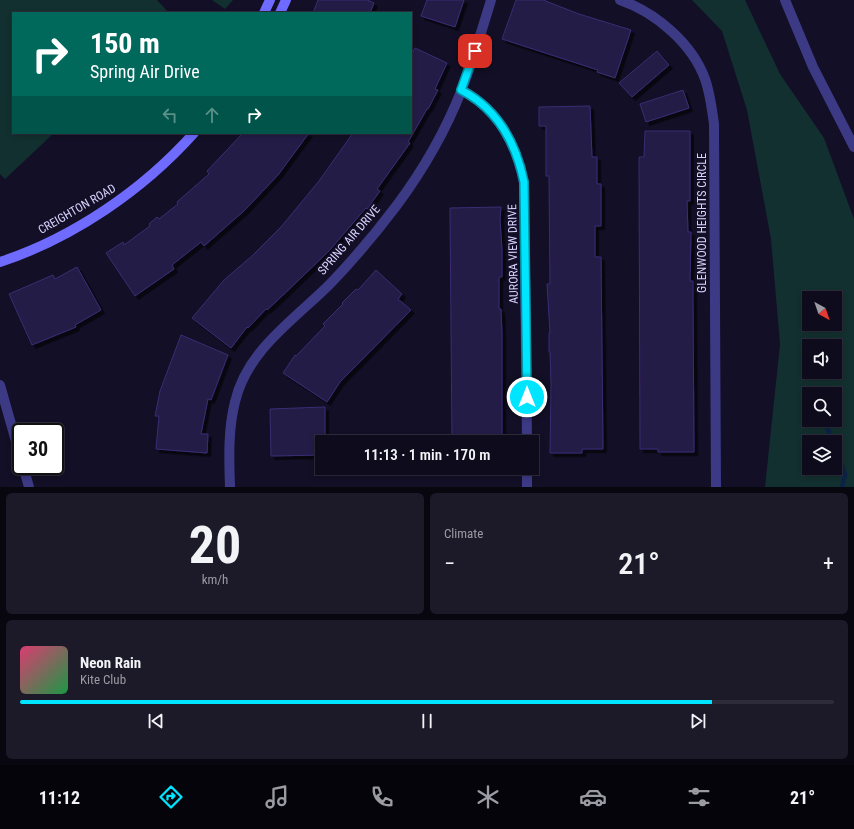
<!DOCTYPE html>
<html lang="en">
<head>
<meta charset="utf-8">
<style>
  :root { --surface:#0e0b1c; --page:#1c1929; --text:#f1f3f6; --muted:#9b9ba3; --line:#2e2b3b; --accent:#00e5ff }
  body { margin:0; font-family:"Roboto Condensed",sans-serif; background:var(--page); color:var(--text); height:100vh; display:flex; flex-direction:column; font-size:15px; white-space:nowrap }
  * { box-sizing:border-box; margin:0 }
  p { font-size:13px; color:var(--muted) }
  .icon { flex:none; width:22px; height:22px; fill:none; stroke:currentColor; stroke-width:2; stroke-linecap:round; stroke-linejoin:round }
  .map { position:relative; height:487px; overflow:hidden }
  .drawer { display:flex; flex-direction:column; gap:6px; padding:6px; background:#08060f; flex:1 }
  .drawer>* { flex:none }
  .top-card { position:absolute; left:12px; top:12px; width:400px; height:122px; border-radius:0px; box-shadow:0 2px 6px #0003,0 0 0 1px var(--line); background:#00695c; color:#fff; overflow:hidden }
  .needle { width:26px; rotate:140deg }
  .controls { position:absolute; left:802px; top:291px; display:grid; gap:8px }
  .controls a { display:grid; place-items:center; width:40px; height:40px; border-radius:0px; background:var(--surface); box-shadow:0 2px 6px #0003,0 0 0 1px var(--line); font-size:20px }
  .speed { position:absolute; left:12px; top:423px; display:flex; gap:8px; font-size:20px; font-weight:700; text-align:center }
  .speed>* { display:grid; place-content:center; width:52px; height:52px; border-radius:50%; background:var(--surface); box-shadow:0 2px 6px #0003,0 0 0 1px var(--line); line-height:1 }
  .speed .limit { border:2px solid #111; border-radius:6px; background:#fff; color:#111 }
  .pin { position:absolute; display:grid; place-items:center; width:34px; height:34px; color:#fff; margin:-17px; border-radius:8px; box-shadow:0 2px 6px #0006 }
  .me { position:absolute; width:44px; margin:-22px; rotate:0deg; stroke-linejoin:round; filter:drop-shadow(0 0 3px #0008) }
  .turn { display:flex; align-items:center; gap:14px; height:84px; padding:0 12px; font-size:18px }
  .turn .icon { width:52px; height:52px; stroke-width:2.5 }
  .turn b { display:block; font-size:28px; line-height:34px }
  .lanes { display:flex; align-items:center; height:38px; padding:0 12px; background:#0003; justify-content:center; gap:20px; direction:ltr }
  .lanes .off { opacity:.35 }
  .big { font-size:30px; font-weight:600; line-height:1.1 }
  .drawer .card { flex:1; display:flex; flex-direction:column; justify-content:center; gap:6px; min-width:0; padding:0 14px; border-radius:6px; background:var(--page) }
  .drawer .dial { align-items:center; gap:0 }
  .dial b { font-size:52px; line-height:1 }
  .song { display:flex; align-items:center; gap:12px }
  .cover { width:48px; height:48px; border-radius:6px; background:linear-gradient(135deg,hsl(340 70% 55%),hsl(140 70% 35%)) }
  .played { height:4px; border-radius:2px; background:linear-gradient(90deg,var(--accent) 85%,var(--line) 85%) }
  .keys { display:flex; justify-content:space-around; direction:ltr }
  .heat { display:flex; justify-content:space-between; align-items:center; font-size:22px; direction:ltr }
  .drawer .tiles { flex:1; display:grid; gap:6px; grid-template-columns:1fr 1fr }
  .card:last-child { grid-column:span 2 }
  .trip { position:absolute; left:315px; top:435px; width:224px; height:40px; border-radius:0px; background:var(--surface); box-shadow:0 2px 6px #0003,0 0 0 1px var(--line); font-weight:600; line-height:40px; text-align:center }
  .tabs { display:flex; height:64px; justify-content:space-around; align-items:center; background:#06040b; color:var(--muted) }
  .tabs .icon { width:28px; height:28px }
  .tabs .selected { color:var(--accent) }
  .tabs b { font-size:18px; color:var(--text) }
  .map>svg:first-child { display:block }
  .green { fill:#12302f; fill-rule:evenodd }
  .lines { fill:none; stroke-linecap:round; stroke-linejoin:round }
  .stream { stroke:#0c2248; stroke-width:4.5 }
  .building { fill:#241b47; stroke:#3b2d73; filter:url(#shadow) }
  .street { stroke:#3d3a85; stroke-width:10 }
  .secondary { stroke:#6f6bff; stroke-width:10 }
  .route-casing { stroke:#0095a6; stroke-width:10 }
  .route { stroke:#00e5ff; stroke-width:7 }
  .labels { text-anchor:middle; stroke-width:4; stroke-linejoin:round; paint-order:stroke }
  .street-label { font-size:12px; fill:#d9d4ff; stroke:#130f26 }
</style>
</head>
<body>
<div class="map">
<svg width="854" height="487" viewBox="0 0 854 487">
  <defs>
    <filter id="shadow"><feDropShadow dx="3.5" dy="3.5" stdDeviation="0" flood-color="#0009"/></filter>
  </defs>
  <rect width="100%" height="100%" fill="#130f26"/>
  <path class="green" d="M 0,0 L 157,0 L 169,13 L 13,13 L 13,133 L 54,133 L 5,179 L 0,174 Z
    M 212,0 L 233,0 L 225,9 Z
    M 692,0 L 745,0 L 780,74 L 824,138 L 854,219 L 854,487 L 765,487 L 780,344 L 771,239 L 747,110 L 722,31 ZM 809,298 L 835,298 L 835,324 L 809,324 ZM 809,346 L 835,346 L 835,372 L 809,372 ZM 809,394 L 835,394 L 835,420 L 809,420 ZM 809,442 L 835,442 L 835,468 L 809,468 Z"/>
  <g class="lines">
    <path class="stream" d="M 826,425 L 833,442
      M 835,446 L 845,475 L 842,487"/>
  </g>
  <path class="building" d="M 318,0 L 367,0 L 374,3 L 370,13 L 313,13 Z
    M 427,0 L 464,0 L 455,27 L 421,16 Z
    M 516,0 L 543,0 L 579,14 L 631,30 L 615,78 L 597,72 L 598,70 L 502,39 Z
    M 415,48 L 447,63 L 435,89 L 438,90 L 428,109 L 427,109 L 408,142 L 410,143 L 377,189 L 380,191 L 367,209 L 366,208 L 329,251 L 281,297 L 267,310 L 266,309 L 248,328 L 247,327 L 231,348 L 192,318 L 224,280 L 253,255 L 281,227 L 319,181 L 353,133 L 411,133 L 411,56 Z
    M 657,51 L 669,65 L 632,97 L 619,83 Z
    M 683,90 L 689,108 L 646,122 L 640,104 Z
    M 590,106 L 592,157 L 597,157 L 597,184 L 601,184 L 601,226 L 595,226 L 595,257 L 601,257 L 603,449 L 582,449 L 582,453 L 550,453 L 551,384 L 550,352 L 549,352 L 549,333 L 550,333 L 547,284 L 550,284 L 549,176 L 546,176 L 546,126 L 539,126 L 539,107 Z
    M 645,131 L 690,131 L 690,201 L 687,201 L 688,232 L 691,232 L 690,281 L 693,281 L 693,301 L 694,452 L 658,452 L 658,449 L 640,449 L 639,157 L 644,157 Z
    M 243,133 L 309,133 L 278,175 L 245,210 L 204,246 L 201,242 L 172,265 L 174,269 L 135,296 L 106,253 L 123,242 L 124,245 L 150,226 L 149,224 L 157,217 L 159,219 L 178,204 L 177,202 L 209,174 L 207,171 Z
    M 501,207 L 500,219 L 502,250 L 502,277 L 499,277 L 499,309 L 501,309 L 502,334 L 502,442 L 452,442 L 450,208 Z
    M 77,267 L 101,310 L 75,325 L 76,327 L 32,345 L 9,294 L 53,275 L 55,279 Z
    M 376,270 L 402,294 L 398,299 L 411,310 L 340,382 L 327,402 L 283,373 L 295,355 L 296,356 L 325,326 L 323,324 L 343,304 L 342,303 L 356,289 L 358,290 Z
    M 181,335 L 228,355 L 211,400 L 208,399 L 201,434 L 208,434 L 207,453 L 156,449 L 159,416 L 155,416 L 160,391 Z
    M 325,407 L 325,442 L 322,442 L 322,455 L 271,456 L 270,409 Z"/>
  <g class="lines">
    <path class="street" d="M 620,0 C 655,12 692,43 705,79 C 710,93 712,109 714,124 L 716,487
      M 785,0 L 813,67 L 854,147
      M 461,90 C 498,109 516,143 524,183 L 527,442
      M 0,385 L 21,459
      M 23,466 L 29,487
      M 527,468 L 527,487
      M 230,487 C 229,459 228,429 235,402 C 247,350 294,320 330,284 C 354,259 376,233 397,205 C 423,170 446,130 462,89 C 473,60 482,30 491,0"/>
    <path class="secondary" d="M 264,13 L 270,0
      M 280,13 L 286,0
      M 0,262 C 73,238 143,190 194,133"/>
  </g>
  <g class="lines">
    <defs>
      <path id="route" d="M 475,51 L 461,90 C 498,109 516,143 524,182 L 527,397"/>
    </defs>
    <use href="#route" class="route-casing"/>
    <use href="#route" class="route"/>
  </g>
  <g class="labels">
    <g class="street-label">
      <text transform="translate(77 209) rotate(-30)" y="4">CREIGHTON ROAD</text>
      <text transform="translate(702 223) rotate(-90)" y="4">GLENWOOD HEIGHTS CIRCLE</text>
      <text transform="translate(349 240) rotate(-49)" y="4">SPRING AIR DRIVE</text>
      <text transform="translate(513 254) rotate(-91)" y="4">AURORA VIEW DRIVE</text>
    </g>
  </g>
</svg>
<div class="controls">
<a><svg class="needle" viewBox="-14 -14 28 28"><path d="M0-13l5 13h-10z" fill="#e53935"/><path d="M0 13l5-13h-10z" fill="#9b9ba3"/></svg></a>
<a><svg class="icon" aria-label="sound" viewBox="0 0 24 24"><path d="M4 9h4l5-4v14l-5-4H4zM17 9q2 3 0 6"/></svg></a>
<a><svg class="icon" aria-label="search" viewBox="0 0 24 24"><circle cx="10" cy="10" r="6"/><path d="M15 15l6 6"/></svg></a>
<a><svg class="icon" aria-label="layers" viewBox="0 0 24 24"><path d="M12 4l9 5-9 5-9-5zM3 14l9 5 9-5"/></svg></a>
</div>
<div class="speed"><div class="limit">30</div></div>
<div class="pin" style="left:475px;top:51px;background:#d93025"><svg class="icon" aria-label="arrive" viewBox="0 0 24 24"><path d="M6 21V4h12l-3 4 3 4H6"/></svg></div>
<svg class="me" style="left:527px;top:397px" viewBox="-20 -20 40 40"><circle r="17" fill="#00e5ff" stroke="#fff" stroke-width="3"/><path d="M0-11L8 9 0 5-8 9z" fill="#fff"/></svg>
<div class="trip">11:13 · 1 min · 170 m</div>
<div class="top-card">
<div class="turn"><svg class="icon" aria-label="right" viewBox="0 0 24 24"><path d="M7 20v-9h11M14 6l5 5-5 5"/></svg><div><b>150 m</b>Spring Air Drive</div></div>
<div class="lanes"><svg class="icon off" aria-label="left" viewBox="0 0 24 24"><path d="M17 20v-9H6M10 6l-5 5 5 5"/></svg><svg class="icon off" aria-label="ahead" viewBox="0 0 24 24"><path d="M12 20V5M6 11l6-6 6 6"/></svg><svg class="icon" aria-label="right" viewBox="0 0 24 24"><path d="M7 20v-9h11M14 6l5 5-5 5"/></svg></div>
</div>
</div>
<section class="drawer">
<div class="tiles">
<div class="card dial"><b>20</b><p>km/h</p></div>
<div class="card"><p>Climate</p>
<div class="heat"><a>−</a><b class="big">21°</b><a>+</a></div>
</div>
<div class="card">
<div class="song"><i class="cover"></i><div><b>Neon Rain</b><p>Kite Club</p></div></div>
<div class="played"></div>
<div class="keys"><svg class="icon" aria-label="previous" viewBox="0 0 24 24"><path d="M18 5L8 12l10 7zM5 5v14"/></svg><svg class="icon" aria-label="pause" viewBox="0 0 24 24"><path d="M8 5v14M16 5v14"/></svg><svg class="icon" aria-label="next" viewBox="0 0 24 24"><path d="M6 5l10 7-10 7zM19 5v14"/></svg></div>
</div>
</div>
</section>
<nav class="tabs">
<b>11:12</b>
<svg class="icon selected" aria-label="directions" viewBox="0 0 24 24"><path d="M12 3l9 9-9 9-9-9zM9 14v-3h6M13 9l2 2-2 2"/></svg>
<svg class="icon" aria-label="music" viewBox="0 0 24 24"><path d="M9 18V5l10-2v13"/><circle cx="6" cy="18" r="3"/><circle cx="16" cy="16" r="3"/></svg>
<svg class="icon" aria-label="phone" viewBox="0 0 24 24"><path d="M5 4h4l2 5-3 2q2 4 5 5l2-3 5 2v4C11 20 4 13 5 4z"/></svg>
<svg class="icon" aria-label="climate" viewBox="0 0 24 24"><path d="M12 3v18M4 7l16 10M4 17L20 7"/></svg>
<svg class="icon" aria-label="car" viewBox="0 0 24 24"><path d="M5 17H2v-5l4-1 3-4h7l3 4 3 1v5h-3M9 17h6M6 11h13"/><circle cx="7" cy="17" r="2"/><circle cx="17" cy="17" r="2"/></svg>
<svg class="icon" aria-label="filters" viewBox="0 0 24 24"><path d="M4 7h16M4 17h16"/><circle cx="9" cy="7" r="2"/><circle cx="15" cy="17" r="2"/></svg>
<b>21°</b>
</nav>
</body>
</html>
